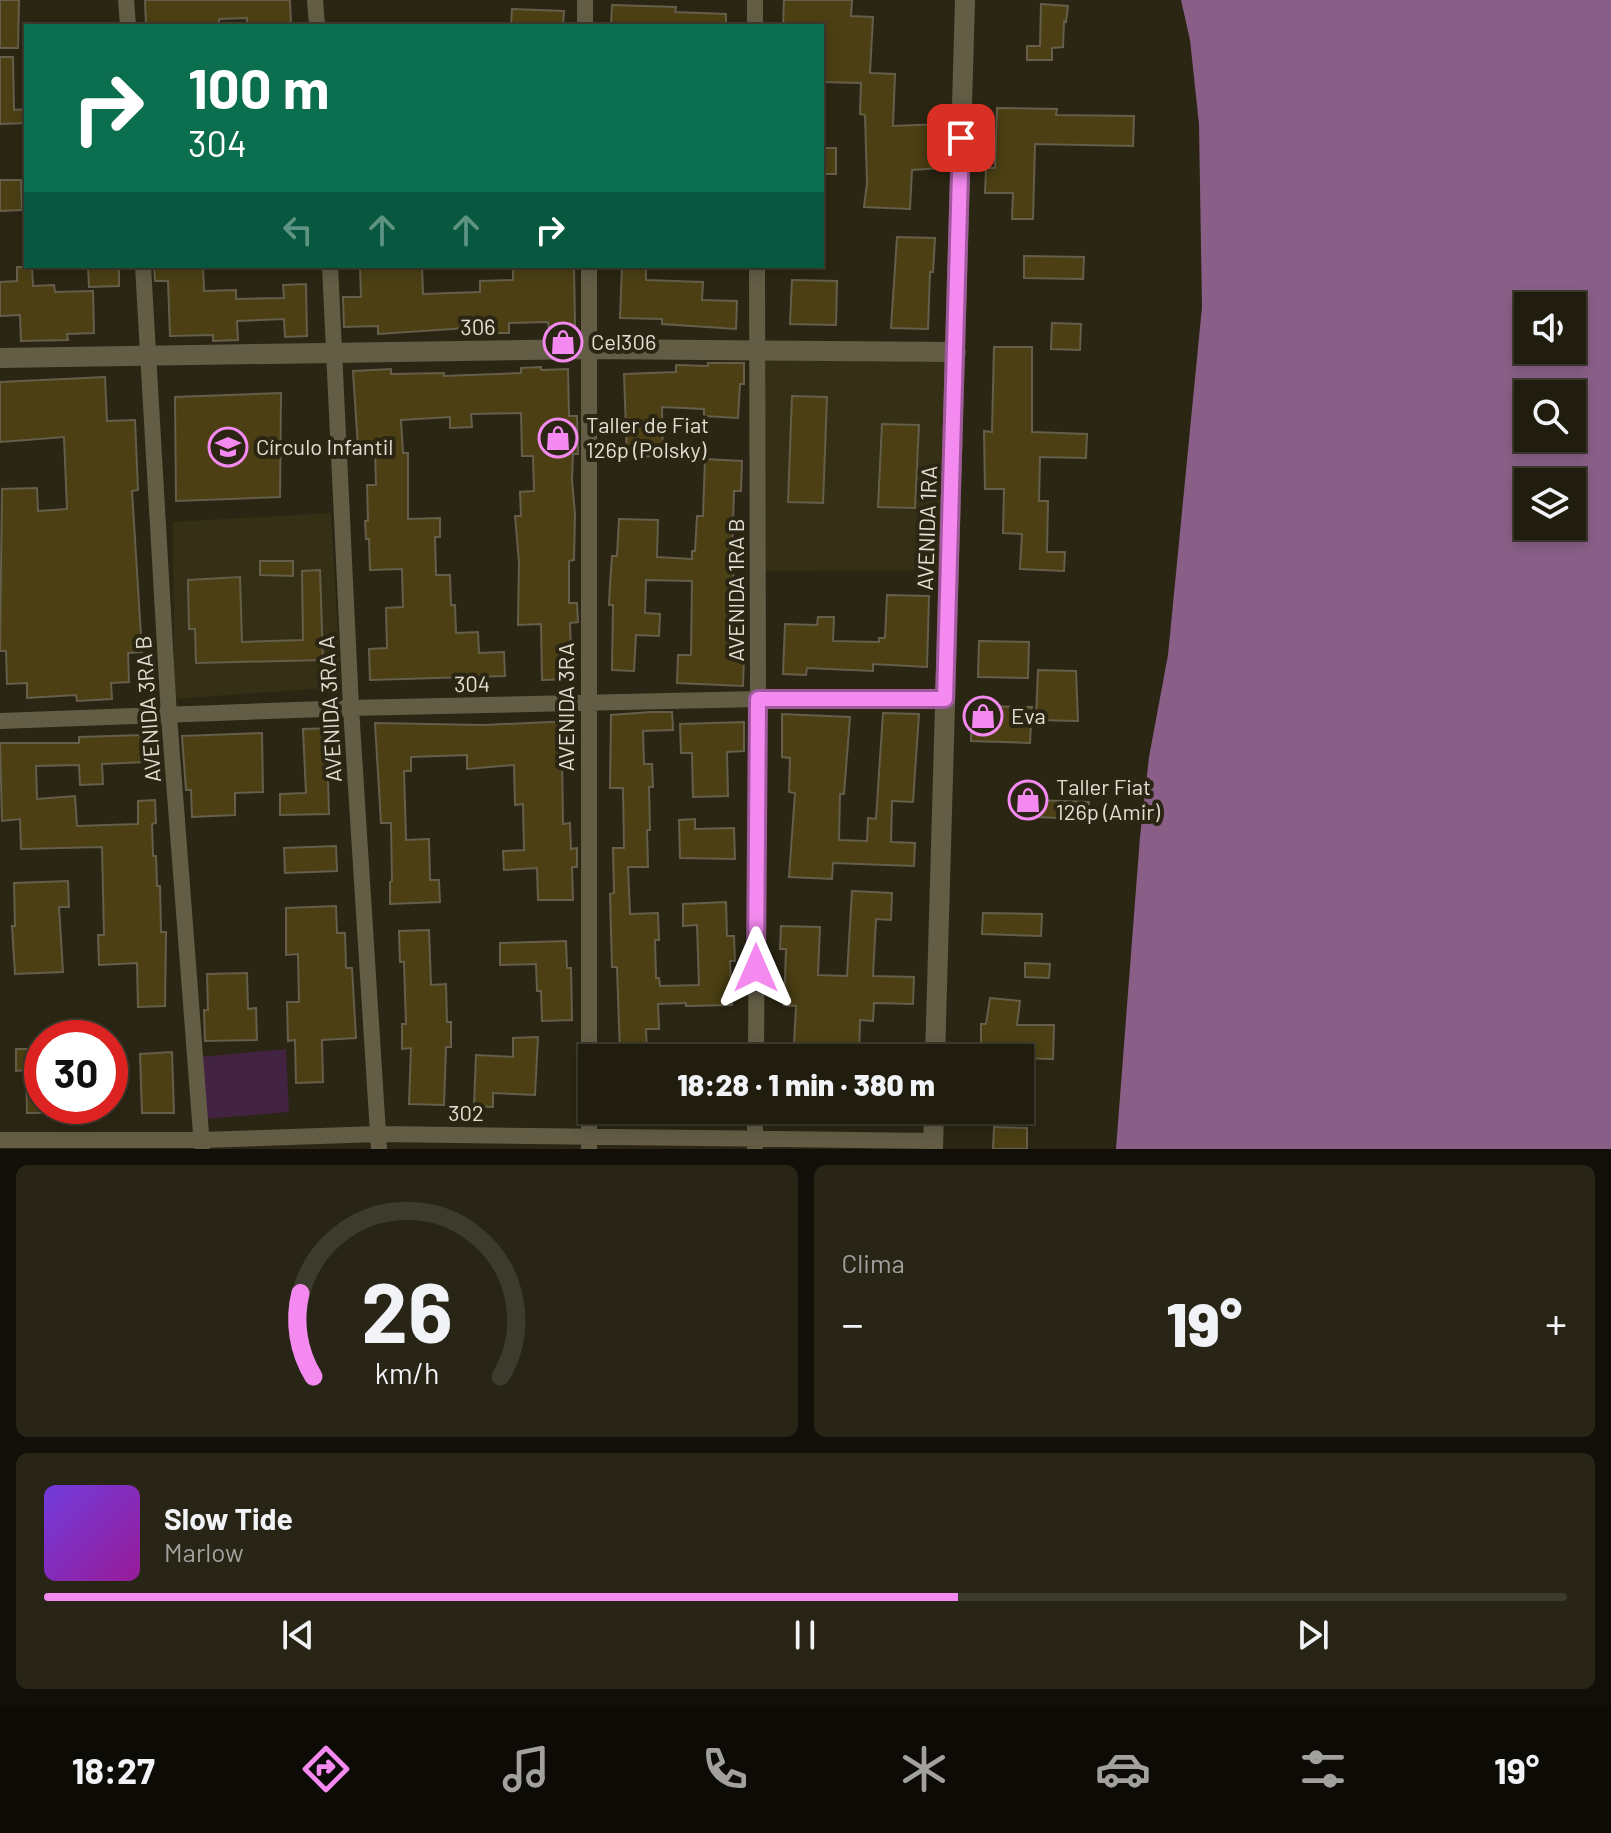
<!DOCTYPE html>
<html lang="es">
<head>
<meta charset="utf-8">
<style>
  :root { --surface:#201c0e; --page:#282517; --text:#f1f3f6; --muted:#a2a19e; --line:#3d3a2e; --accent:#f489f0 }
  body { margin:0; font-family:Barlow,sans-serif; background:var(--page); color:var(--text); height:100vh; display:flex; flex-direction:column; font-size:30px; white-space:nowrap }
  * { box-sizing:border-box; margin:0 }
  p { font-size:26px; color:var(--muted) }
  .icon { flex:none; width:44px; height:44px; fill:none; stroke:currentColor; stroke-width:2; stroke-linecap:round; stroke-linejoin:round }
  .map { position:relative; height:1149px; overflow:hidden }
  .side { display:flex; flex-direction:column; gap:16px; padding:16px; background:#120f08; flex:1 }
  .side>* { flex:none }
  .top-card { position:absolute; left:24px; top:24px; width:800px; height:244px; border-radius:0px; box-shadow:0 4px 12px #0003,0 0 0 2px var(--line); background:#0b6e4f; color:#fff; overflow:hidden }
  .buttons { position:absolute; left:1514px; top:292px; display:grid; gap:16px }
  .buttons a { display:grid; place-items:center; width:72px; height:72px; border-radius:0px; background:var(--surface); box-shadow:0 4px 12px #0003,0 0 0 2px var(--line); font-size:40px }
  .speed { position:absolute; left:24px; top:1020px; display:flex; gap:16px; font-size:40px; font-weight:700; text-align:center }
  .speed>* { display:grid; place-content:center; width:104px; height:104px; border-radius:50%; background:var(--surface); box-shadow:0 4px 12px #0003,0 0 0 2px var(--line); line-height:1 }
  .speed .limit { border:12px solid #d22; background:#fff; color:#111 }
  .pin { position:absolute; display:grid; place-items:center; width:68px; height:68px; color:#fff; margin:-34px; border-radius:16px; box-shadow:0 4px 12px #0006 }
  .me { position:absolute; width:88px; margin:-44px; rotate:0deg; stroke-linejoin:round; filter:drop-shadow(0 0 6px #0008) }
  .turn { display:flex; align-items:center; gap:28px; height:168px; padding:0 32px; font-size:36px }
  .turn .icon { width:104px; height:104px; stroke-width:2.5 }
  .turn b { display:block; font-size:56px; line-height:68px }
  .lanes { display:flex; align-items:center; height:76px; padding:0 32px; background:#0003; justify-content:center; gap:40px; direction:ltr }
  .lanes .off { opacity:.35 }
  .big { font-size:60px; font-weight:800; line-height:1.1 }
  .side .widget { flex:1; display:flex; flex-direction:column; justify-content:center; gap:12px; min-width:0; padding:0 28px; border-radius:12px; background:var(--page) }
  .side .dial { align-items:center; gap:0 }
  .dial svg { height:208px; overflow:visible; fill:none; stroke:var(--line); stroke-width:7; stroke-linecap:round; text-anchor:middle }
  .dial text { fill:var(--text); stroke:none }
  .song { display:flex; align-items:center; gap:24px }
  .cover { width:96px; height:96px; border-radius:12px; background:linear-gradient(135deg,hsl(260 70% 55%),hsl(300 70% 35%)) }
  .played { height:8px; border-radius:4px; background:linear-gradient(90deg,var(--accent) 60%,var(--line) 60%) }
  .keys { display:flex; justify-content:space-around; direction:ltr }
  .heat { display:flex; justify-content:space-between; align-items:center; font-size:44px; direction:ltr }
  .side .tiles { flex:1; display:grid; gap:16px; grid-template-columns:1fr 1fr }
  .widget:last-child { grid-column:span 2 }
  .trip { position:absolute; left:578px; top:1044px; width:456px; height:80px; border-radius:0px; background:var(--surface); box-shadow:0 4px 12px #0003,0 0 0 2px var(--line); font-weight:800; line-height:80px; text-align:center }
  .tab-bar { display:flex; height:128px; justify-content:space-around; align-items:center; background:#0d0b06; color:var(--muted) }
  .tab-bar .icon { width:56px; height:56px }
  .tab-bar .current { color:var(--accent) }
  .tab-bar b { font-size:36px; color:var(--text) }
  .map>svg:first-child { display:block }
  .built { fill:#352f15 }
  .green { fill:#432342 }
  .water { fill:#895f87; fill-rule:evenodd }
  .building { fill:#4b3f13; stroke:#645e4a; stroke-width:2 }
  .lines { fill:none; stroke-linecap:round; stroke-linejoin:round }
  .minor { stroke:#635d46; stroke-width:16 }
  .tertiary { stroke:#635d46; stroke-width:20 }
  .route-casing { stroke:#9f599c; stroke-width:20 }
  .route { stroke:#f489f0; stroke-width:14 }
  .labels { text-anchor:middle; stroke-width:8; stroke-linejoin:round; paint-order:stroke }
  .street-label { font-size:22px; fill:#e2ded3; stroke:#2b2613 }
  .poi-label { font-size:22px; fill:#e2ded3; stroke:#2b2613; text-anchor:start }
</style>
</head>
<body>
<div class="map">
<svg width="1611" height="1149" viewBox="0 0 1611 1149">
  <rect width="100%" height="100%" fill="#2b2613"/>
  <path class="built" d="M 757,349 L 956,352 L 950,570 L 757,571 Z
    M 331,513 L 341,687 L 174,699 L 173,522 Z"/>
  <path class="green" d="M 286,1049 L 289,1112 L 204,1119 L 200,1057 Z"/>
  <path class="water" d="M 1181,0 L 1611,0 L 1611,1149 L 1116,1149 L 1140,837 L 1149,757 L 1168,655 L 1202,307 L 1199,124 L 1190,40 ZM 1528,306 L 1572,306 L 1572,350 L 1528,350 ZM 1528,394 L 1572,394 L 1572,438 L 1528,438 ZM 1528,482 L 1572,482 L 1572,526 L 1528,526 Z"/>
  <path class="building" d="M 0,0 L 19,0 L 18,48 L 0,48 Z
    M 145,0 L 290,0 L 291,26 L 247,26 L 247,18 L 219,19 L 219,26 L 146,26 Z
    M 784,0 L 852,0 L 851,16 L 873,17 L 870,73 L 895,74 L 893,126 L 940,124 L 942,168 L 912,170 L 910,209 L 864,207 L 867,183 L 865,115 L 860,114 L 861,83 L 822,82 L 822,26 L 783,26 Z
    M 1041,4 L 1068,6 L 1066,22 L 1064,21 L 1063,47 L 1052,48 L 1052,60 L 1027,60 L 1027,46 L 1040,46 Z
    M 612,5 L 676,7 L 675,12 L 726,14 L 726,26 L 611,26 Z
    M 512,9 L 564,11 L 563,26 L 511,26 Z
    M 0,57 L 13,57 L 14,110 L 26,109 L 26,123 L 0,124 Z
    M 997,108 L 1057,109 L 1056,115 L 1134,116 L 1133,146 L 1035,144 L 1033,219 L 1012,219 L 1013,193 L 985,193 L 986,168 L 995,168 Z
    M 822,148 L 836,148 L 836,174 L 822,174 Z
    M 0,180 L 21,180 L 22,210 L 0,211 Z
    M 897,237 L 935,238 L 933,272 L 930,272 L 928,329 L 891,328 Z
    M 1024,256 L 1084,257 L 1083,279 L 1024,278 Z
    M 88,266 L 119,266 L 119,286 L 89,287 Z
    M 154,266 L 203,266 L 204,291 L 236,290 L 236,299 L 284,298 L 283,285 L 306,284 L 307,336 L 285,337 L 284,319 L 237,321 L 238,340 L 213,341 L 213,335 L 170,336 L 168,281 L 155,281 Z
    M 360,266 L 422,266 L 423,294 L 480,292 L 480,281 L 513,280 L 513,266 L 574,266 L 575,327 L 549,328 L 548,322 L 509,323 L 509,333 L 482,333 L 482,327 L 378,334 L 378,326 L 344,327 L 343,297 L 361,297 Z
    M 622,266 L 646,267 L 646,280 L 703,282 L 702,300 L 737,301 L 736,329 L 662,324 L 662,319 L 620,318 Z
    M 17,267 L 32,267 L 33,286 L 54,285 L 55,292 L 93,291 L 94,333 L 67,334 L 68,340 L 21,341 L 20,315 L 0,316 L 0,282 L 17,281 Z
    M 792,280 L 837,281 L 836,325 L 790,324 Z
    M 1052,323 L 1081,324 L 1080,350 L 1051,349 Z
    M 994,347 L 1032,347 L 1032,432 L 1087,434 L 1086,458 L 1040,457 L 1039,501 L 1048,501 L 1047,552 L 1065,552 L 1064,571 L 1020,569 L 1022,534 L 1003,533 L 1004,489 L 985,489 L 984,431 L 992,432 Z
    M 708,363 L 744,363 L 744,384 L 740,384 L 738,418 L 704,416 L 704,409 L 662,407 L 663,456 L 627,457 L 624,374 L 676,372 L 676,365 L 708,366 Z
    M 541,367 L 541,370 L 568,369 L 569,416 L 577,416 L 578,454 L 573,454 L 572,480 L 575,514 L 574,560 L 569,561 L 569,603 L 577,603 L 578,622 L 570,623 L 572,679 L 542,680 L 541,624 L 518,625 L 519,562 L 515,516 L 521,516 L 520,492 L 534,491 L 533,456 L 522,456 L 521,413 L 471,414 L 472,427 L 450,428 L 450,417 L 401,420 L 403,453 L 408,453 L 408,519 L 440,518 L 440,537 L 435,537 L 436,575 L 450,575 L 451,605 L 455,605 L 456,633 L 478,632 L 479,653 L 504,652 L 505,676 L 370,680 L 369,649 L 387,648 L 386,608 L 403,607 L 402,569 L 370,570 L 369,539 L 366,539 L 365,521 L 368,521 L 367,485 L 376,485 L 375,448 L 358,448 L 353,371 L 391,369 L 391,374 L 444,373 L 444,376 L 521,373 L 521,368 Z
    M 105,377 L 107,421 L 135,420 L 138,490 L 132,491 L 142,652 L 128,653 L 129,682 L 111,683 L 112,699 L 77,701 L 76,695 L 27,698 L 27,683 L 7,684 L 6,651 L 0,651 L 2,489 L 37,488 L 38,511 L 67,509 L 64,437 L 0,442 L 0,382 Z
    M 281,393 L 280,497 L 176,501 L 175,397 Z
    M 792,396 L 827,397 L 823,503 L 788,502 Z
    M 882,424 L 919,425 L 915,508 L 878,507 Z
    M 705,459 L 742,461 L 741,491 L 734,491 L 732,552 L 735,552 L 729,630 L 734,630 L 733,657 L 744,657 L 743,686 L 677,683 L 678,655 L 691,655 L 692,581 L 646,580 L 645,613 L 660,614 L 659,636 L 636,635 L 634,671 L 612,670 L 613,605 L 609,605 L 610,585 L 612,556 L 617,556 L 619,519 L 658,520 L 657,557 L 692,559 L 692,551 L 695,551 L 697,516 L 703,516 Z
    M 260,561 L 293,561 L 293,576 L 260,575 Z
    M 320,570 L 323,660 L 196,663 L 195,629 L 189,629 L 188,580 L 240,577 L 242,642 L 303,640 L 302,571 Z
    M 887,595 L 929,596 L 927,667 L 873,664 L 873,671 L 807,668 L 806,675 L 783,674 L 785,624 L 817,625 L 818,617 L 834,617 L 833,641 L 879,642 L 879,638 L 885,638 Z
    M 979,641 L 1029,642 L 1028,678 L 978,677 Z
    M 1038,670 L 1076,671 L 1078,721 L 1036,720 Z
    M 972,706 L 1032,707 L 1030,743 L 971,741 Z
    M 651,712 L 672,712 L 673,730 L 643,731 L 644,764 L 652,764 L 653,787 L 649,787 L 650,830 L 647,830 L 648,867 L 628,867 L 630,914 L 658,913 L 659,940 L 655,940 L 656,978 L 659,978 L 660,986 L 699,985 L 697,925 L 683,926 L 683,904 L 726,902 L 727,936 L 734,936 L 735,961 L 730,961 L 732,1005 L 686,1006 L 686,1003 L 658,1004 L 659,1029 L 646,1029 L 647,1053 L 620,1053 L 617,967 L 612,967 L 610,894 L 614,893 L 613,848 L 624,848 L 623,788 L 610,788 L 611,715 Z
    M 883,713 L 919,714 L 913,802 L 892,801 L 891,842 L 915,843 L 914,866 L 833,863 L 832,879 L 789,877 L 795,793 L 789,792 L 790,758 L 782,757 L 782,714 L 850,717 L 844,794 L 840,794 L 839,840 L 867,841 L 868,818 L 876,819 Z
    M 572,721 L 573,755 L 562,755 L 563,824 L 570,823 L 571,849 L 577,848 L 577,867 L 572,867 L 573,900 L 538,900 L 537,868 L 504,870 L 503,851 L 524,850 L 523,804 L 515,805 L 514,765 L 467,769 L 467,755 L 411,757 L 411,771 L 404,771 L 406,840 L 429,839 L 430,880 L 439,880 L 440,902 L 390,904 L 390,882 L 392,881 L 391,823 L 381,823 L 375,723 L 483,725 Z
    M 744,722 L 744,751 L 727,752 L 728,796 L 693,797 L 692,753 L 681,753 L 680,724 Z
    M 336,728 L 333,781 L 328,781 L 329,814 L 280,815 L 280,794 L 306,793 L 303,729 Z
    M 262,733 L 263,792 L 235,793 L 235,815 L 192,817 L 191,790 L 186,790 L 182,736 Z
    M 143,735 L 144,762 L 102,764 L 103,784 L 80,785 L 79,765 L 36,766 L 37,799 L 75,796 L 77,826 L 138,824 L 138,801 L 155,800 L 156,823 L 152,824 L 153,856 L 156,856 L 157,886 L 160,886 L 161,932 L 166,932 L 165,1006 L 138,1007 L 137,963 L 99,965 L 98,935 L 104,935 L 102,847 L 21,849 L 20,819 L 2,821 L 0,743 L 79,743 L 79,737 Z
    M 1034,800 L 1089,802 L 1088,819 L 1034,817 Z
    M 695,819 L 695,829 L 734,828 L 735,859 L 680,858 L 679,820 Z
    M 336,846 L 337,871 L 285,873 L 284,848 Z
    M 68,881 L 69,907 L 59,907 L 63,972 L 15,974 L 12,926 L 15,926 L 14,883 Z
    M 852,891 L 892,893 L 891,920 L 876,919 L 873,976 L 914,977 L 913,1004 L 874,1003 L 873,1021 L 860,1020 L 859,1058 L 842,1058 L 842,1045 L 794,1044 L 796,1006 L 784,1005 L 786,949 L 780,949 L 781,926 L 820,927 L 818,975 L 847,976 Z
    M 336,906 L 337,933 L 345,933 L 346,968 L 352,968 L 356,1038 L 322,1040 L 323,1082 L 296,1083 L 295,1040 L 288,1041 L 287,1002 L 299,1002 L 298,954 L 286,955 L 286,908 Z
    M 983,913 L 1042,914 L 1041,936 L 982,934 Z
    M 429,930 L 431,985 L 446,984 L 447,1022 L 451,1022 L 451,1047 L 446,1047 L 444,1105 L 409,1104 L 411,1048 L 402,1049 L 402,1024 L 406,1024 L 404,962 L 400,962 L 399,931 Z
    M 566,941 L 567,968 L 571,968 L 572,1020 L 542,1021 L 541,991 L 537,991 L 536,964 L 500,965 L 500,943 Z
    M 1025,963 L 1050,964 L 1049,978 L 1025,977 Z
    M 247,973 L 248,1009 L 256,1008 L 257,1040 L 205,1041 L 204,1010 L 208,1010 L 207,974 Z
    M 990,998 L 1020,1001 L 1017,1025 L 1054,1025 L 1053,1059 L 981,1057 L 981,1024 L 986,1024 Z
    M 538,1037 L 535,1095 L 493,1093 L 493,1107 L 474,1106 L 476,1055 L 513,1057 L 513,1038 Z
    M 16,1049 L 40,1049 L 42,1113 L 27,1113 L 26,1070 L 16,1071 Z
    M 172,1052 L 174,1113 L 142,1113 L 140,1054 Z
    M 851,1110 L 903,1110 L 903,1125 L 850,1123 Z
    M 994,1127 L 1027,1128 L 1027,1149 L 993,1149 Z"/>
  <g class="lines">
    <path class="minor" d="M 126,0 L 128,26
      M 315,0 L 317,26
      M 585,0 L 585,26
      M 755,0 L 755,26
      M 143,266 L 169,716 L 202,1147
      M 330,266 L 351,708 L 379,1149
      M 0,721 L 351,708 L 758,699 L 945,699
      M 756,1058 L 758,699 L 757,266
      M 0,1140 L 202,1140 L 378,1134 L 933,1141
      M 755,1147 L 755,1110
      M 589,1149 L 589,266"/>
    <path class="tertiary" d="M 0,358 L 590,349 L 956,352
      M 935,1058 L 965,0
      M 933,1149 L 934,1110"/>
  </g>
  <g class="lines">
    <defs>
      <path id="route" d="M 756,968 L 758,699 L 945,699 L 961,138"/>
    </defs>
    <use href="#route" class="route-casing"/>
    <use href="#route" class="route"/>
  </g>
  <defs>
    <symbol id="shop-ring" viewBox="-11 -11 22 22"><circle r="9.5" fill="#2b2613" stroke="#f489f0" stroke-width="1.5"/><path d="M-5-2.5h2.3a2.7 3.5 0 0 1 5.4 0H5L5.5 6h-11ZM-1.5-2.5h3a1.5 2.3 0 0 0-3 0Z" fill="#f489f0"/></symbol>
    <symbol id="school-ring" viewBox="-11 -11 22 22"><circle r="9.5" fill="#2b2613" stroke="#f489f0" stroke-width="1.5"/><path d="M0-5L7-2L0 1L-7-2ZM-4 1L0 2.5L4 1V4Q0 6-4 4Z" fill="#f489f0"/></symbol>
  </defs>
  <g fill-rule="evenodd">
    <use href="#shop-ring" x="541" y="320" width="44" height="44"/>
    <use href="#shop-ring" x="536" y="416" width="44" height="44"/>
    <use href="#school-ring" x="206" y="425" width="44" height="44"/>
    <use href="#shop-ring" x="961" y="694" width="44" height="44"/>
    <use href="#shop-ring" x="1006" y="778" width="44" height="44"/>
  </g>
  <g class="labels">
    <g class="street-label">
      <text transform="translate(478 327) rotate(-1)" y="8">306</text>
      <text transform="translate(927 528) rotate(-88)" y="8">AVENIDA 1RA</text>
      <text transform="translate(736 590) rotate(-90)" y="8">AVENIDA 1RA B</text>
      <text transform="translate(472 684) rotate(-1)" y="8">304</text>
      <text transform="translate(566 707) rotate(-90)" y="8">AVENIDA 3RA</text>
      <text transform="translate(148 709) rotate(-94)" y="8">AVENIDA 3RA B</text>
      <text transform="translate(330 709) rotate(-93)" y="8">AVENIDA 3RA A</text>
      <text x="466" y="1121">302</text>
    </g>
    <g class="poi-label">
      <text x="591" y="350">Cel306</text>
      <text x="586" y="433">Taller de Fiat<tspan x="586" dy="25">126p (Polsky)</tspan></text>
      <text x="256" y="455">Círculo Infantil</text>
      <text x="1011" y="724">Eva</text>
      <text x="1056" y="795">Taller Fiat<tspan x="1056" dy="25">126p (Amir)</tspan></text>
    </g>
  </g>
</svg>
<div class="buttons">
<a><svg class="icon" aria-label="sound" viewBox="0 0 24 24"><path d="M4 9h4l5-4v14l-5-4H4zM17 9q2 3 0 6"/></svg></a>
<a><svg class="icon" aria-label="search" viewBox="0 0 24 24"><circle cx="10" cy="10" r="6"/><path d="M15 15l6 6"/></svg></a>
<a><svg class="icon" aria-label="layers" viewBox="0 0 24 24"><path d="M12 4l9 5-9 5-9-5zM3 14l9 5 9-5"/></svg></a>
</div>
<div class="speed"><div class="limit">30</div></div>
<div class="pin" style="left:961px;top:138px;background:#d93025"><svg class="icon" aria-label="arrive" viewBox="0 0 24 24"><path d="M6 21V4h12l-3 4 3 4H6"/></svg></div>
<svg class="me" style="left:756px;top:968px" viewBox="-20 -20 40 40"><path d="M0-17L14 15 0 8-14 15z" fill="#f489f0" stroke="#fff" stroke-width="4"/></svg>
<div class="trip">18:28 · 1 min · 380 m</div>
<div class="top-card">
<div class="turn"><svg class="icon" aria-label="right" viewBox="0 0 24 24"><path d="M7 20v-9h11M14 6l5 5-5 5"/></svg><div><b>100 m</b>304</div></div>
<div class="lanes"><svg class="icon off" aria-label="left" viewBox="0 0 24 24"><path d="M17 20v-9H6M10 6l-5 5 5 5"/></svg><svg class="icon off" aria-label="ahead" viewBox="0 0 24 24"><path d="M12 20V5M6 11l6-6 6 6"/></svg><svg class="icon off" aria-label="ahead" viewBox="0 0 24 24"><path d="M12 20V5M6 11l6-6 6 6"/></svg><svg class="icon" aria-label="right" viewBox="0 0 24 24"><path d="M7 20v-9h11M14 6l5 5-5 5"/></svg></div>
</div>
</div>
<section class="side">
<div class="tiles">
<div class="widget dial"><svg viewBox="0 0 100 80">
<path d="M14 69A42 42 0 1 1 86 69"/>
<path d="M14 69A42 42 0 0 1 9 37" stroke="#f489f0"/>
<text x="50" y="56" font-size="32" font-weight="700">26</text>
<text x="50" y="72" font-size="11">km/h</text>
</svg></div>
<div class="widget"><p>Clima</p>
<div class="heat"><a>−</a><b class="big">19°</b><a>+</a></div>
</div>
<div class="widget">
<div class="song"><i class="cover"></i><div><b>Slow Tide</b><p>Marlow</p></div></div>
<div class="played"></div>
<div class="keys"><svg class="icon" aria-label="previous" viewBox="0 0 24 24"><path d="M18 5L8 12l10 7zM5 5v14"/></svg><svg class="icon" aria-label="pause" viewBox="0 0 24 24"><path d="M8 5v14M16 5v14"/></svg><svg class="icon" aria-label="next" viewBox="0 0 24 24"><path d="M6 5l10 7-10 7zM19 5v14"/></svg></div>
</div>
</div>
</section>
<nav class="tab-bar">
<b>18:27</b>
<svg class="icon current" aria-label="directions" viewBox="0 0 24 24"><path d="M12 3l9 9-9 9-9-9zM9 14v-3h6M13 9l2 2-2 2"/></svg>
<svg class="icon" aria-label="music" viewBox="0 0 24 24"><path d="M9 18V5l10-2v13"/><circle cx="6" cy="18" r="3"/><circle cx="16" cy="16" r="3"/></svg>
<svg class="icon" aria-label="phone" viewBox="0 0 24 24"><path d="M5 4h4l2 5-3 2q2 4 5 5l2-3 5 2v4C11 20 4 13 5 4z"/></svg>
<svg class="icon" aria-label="climate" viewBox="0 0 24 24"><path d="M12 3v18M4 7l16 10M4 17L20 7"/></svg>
<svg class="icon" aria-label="car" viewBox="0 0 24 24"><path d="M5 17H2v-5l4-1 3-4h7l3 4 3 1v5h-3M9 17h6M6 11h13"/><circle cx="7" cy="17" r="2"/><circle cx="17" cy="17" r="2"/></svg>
<svg class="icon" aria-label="filters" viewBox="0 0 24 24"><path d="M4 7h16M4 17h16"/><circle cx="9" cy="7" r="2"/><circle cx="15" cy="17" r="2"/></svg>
<b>19°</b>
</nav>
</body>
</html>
